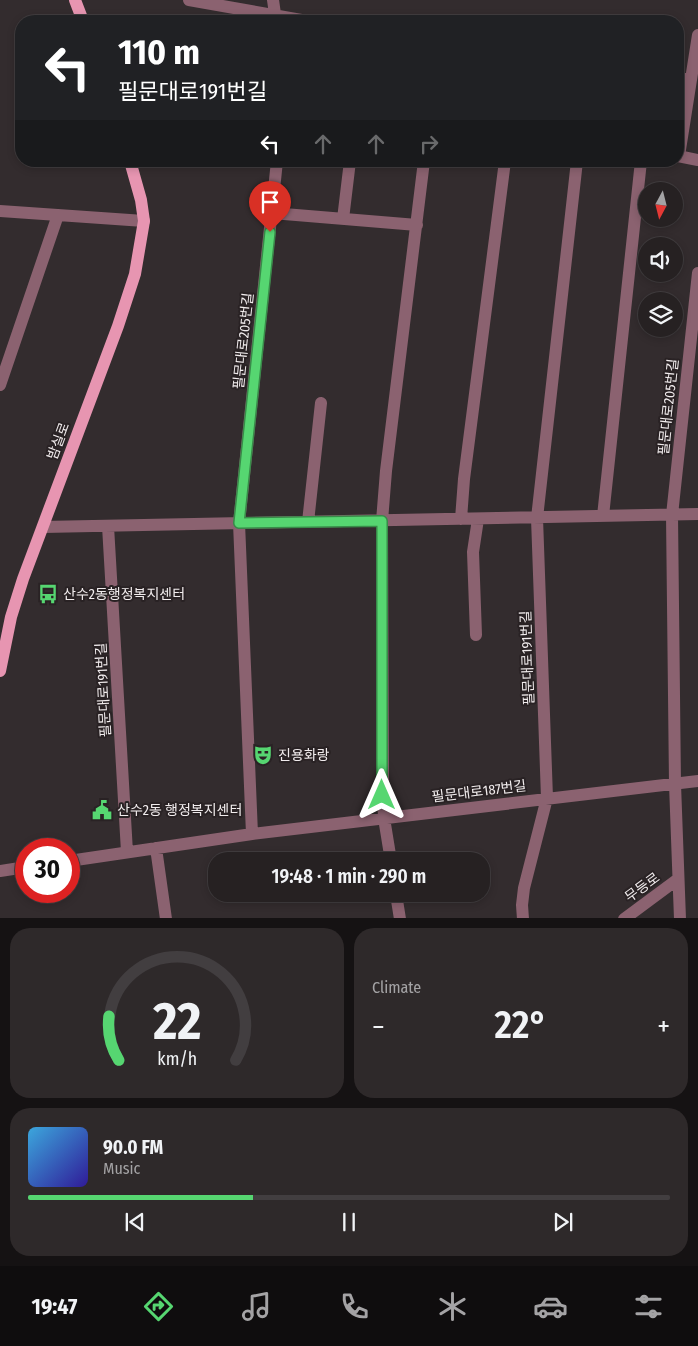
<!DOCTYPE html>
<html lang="en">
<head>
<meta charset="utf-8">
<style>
  :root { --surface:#262122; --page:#2e292a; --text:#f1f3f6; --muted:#a4a3a5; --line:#423e40; --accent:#56d671 }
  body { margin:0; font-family:"Fira Sans Condensed","Noto Sans KR",sans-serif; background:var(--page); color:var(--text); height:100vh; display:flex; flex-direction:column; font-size:19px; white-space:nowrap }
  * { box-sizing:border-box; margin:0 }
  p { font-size:16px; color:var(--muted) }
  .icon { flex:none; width:28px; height:28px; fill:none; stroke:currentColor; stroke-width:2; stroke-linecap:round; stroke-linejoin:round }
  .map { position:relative; height:918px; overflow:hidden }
  .details { display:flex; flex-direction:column; gap:10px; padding:10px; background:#151213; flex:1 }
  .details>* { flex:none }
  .guide { position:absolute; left:15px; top:15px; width:669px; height:152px; border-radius:20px; box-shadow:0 2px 8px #0003,0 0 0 1px var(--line); background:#202124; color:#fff; overflow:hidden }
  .needle { width:32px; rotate:187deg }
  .buttons { position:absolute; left:638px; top:182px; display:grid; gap:10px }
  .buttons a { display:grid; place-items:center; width:45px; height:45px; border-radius:50%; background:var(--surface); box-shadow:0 2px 8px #0003,0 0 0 1px var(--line); font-size:25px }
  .speed { position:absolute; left:15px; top:838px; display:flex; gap:10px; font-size:25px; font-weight:700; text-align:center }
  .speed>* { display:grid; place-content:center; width:65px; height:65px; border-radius:50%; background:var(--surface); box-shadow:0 2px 8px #0003,0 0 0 1px var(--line); line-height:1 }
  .speed .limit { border:8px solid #d22; background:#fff; color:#111 }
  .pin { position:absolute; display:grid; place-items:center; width:42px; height:42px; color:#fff; margin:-51px -21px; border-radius:50% 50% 50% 0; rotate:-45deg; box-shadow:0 0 5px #0007 }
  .pin .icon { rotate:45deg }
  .me { position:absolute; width:55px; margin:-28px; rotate:0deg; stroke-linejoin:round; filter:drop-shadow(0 0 4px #0008) }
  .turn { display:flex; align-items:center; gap:18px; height:105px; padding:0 20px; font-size:22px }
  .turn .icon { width:65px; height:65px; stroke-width:2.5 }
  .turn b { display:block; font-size:35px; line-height:42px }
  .lanes { display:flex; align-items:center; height:48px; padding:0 20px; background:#0003; justify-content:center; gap:25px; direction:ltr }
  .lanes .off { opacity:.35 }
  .big { font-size:38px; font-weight:600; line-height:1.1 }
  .details .widget { flex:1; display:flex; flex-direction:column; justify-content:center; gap:8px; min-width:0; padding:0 18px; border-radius:20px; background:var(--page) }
  .details .dial { align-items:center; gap:0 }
  .dial svg { height:130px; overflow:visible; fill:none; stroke:var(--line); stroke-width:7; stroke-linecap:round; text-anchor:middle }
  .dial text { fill:var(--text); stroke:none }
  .song { display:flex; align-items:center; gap:15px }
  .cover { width:60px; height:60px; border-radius:8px; background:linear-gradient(135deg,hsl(200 70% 55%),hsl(250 70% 35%)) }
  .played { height:5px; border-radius:2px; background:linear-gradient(90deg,var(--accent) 35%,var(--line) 35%) }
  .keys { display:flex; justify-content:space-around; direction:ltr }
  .heat { display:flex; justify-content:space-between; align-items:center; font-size:28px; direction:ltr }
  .details .tiles { flex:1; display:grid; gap:10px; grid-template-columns:1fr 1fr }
  .widget:last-child { grid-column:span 2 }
  .trip { position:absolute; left:208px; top:852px; width:282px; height:50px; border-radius:20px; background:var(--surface); box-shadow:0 2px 8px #0003,0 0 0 1px var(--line); font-weight:600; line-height:50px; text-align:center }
  .tabs { display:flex; height:80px; justify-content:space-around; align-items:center; background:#0f0d0e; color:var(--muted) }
  .tabs .icon { width:35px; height:35px }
  .tabs .current { color:var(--accent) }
  .tabs b { font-size:22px; color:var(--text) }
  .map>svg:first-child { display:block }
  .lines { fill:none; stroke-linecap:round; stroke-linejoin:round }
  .minor { stroke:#8b6270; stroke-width:12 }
  .major { stroke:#e795b1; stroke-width:12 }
  .route-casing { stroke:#388b49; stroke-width:12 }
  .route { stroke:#56d671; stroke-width:9 }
  .labels { text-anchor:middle; stroke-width:4; stroke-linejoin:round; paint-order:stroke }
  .street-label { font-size:14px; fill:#f1eced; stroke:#292224 }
  .poi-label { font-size:14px; fill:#f1eced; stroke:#292224; text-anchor:start }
</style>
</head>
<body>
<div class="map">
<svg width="698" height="919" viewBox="0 0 698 919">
  <rect width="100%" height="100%" fill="#332c2e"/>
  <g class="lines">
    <path class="minor" d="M 189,0 L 307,21
      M 273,0 L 276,21
      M 678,78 L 691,80
      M 678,156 L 698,160
      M 679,156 L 698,35
      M 0,211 L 144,221
      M 272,213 L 417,225
      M 343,219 L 350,161
      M 0,385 L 58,215
      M 603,516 L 641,161
      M 461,519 L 464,479 L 505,161
      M 308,522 L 321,403
      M 108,526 L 127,852
      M 43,527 L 698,514
      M 476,635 L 473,552 L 478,519
      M 252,834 L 239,523 L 277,161
      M 156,848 L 166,919
      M 69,861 L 252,834 L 698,781
      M 391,861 L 384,818 L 383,795 L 382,521 L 386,471 L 424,161
      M 0,871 L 26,867
      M 396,894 L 400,919
      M 523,919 L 522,905 L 524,888 L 547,798 L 537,518 L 577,161
      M 624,919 L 678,879
      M 680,919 L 675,784 L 672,515 L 698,273"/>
    <path class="major" d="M 75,0 L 83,21
      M 0,671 L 11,617 L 23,579 L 118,326 L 135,274 L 144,221 L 141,200 L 130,161"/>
  </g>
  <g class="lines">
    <defs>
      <path id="route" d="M 270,232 L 239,523 L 382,521 L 382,795"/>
    </defs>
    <use href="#route" class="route-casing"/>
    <use href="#route" class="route"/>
  </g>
  <defs>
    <symbol id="bus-bare" viewBox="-9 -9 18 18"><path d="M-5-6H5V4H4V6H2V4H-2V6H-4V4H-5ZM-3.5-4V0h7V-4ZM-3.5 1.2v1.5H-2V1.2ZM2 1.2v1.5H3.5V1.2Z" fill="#56d671" stroke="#292224" stroke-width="2.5" paint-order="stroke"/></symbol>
    <symbol id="theatre-bare" viewBox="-9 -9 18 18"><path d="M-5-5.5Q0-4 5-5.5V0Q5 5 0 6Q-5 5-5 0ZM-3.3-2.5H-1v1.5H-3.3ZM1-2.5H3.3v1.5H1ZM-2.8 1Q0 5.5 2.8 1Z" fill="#56d671" stroke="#292224" stroke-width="2.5" paint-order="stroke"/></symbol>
    <symbol id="civic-bare" viewBox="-9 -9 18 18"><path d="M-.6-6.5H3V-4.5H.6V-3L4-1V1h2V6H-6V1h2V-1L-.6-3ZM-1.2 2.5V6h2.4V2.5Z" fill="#56d671" stroke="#292224" stroke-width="2.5" paint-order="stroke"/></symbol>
  </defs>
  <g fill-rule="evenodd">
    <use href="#bus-bare" x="34" y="580" width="28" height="28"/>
    <use href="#theatre-bare" x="249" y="741" width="28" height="28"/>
    <use href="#civic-bare" x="88" y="796" width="28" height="28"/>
  </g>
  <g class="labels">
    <g class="street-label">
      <text transform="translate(243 341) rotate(-84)" y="5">필문대로205번길</text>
      <text transform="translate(668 407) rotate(-84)" y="5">필문대로205번길</text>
      <text transform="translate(58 441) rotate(-70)" y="5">밤실로</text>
      <text transform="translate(527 658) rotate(-92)" y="5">필문대로191번길</text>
      <text transform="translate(103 690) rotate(-93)" y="5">필문대로191번길</text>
      <text transform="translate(479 791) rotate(-7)" y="5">필문대로187번길</text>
      <text transform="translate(642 887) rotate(-36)" y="5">무등로</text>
    </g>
    <g class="poi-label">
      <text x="63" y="599">산수2동행정복지센터</text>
      <text x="278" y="760">진용화랑</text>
      <text x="117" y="815">산수2동 행정복지센터</text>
    </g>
  </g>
</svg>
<div class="buttons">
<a><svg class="needle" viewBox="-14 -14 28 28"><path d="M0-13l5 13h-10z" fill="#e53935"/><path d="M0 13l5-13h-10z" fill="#a4a3a5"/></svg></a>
<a><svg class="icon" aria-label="sound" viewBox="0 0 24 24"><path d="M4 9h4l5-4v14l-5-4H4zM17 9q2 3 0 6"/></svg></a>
<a><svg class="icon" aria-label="layers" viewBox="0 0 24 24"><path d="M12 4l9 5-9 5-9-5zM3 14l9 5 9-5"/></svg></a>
</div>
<div class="speed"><div class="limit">30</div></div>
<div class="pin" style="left:270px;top:232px;background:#d93025"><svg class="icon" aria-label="arrive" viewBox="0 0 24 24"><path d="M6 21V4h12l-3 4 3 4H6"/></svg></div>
<svg class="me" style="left:382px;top:795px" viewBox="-20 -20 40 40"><path d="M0-17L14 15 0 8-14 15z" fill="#56d671" stroke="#fff" stroke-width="4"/></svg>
<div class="trip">19:48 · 1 min · 290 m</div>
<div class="guide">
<div class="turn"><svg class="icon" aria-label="left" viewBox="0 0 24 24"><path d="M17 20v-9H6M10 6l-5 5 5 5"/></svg><div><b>110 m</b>필문대로191번길</div></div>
<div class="lanes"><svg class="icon" aria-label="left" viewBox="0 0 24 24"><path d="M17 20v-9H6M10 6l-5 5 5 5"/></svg><svg class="icon off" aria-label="ahead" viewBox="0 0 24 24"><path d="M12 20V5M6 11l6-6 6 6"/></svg><svg class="icon off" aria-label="ahead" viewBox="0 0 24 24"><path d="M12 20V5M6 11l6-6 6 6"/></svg><svg class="icon off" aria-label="right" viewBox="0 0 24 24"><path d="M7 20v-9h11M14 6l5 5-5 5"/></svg></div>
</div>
</div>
<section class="details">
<div class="tiles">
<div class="widget dial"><svg viewBox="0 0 100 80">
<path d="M14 69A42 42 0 1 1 86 69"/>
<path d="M14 69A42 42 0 0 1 8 42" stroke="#56d671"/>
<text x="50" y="56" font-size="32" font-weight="700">22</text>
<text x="50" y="72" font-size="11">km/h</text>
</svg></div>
<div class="widget"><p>Climate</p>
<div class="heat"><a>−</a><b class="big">22°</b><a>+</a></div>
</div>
<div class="widget">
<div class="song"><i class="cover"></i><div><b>90.0 FM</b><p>Music</p></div></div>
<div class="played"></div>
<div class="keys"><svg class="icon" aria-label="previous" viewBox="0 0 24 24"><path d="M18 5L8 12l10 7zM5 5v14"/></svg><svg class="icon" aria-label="pause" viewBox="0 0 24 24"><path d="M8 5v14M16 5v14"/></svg><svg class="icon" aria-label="next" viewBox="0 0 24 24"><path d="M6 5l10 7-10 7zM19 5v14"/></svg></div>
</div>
</div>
</section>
<nav class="tabs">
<b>19:47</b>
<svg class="icon current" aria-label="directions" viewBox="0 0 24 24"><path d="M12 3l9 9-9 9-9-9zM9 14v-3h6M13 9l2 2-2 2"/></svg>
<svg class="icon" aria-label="music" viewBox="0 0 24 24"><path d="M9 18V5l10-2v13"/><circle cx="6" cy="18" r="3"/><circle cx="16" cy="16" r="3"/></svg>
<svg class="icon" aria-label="phone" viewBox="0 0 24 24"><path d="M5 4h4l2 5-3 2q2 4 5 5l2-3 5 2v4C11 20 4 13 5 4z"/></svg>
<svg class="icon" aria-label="climate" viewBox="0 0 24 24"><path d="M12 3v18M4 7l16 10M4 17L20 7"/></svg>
<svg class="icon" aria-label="car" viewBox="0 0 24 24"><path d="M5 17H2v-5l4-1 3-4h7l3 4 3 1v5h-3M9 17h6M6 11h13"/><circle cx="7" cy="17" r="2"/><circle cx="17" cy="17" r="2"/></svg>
<svg class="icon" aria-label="filters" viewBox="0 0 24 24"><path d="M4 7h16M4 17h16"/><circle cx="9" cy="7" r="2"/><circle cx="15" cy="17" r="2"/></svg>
</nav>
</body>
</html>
